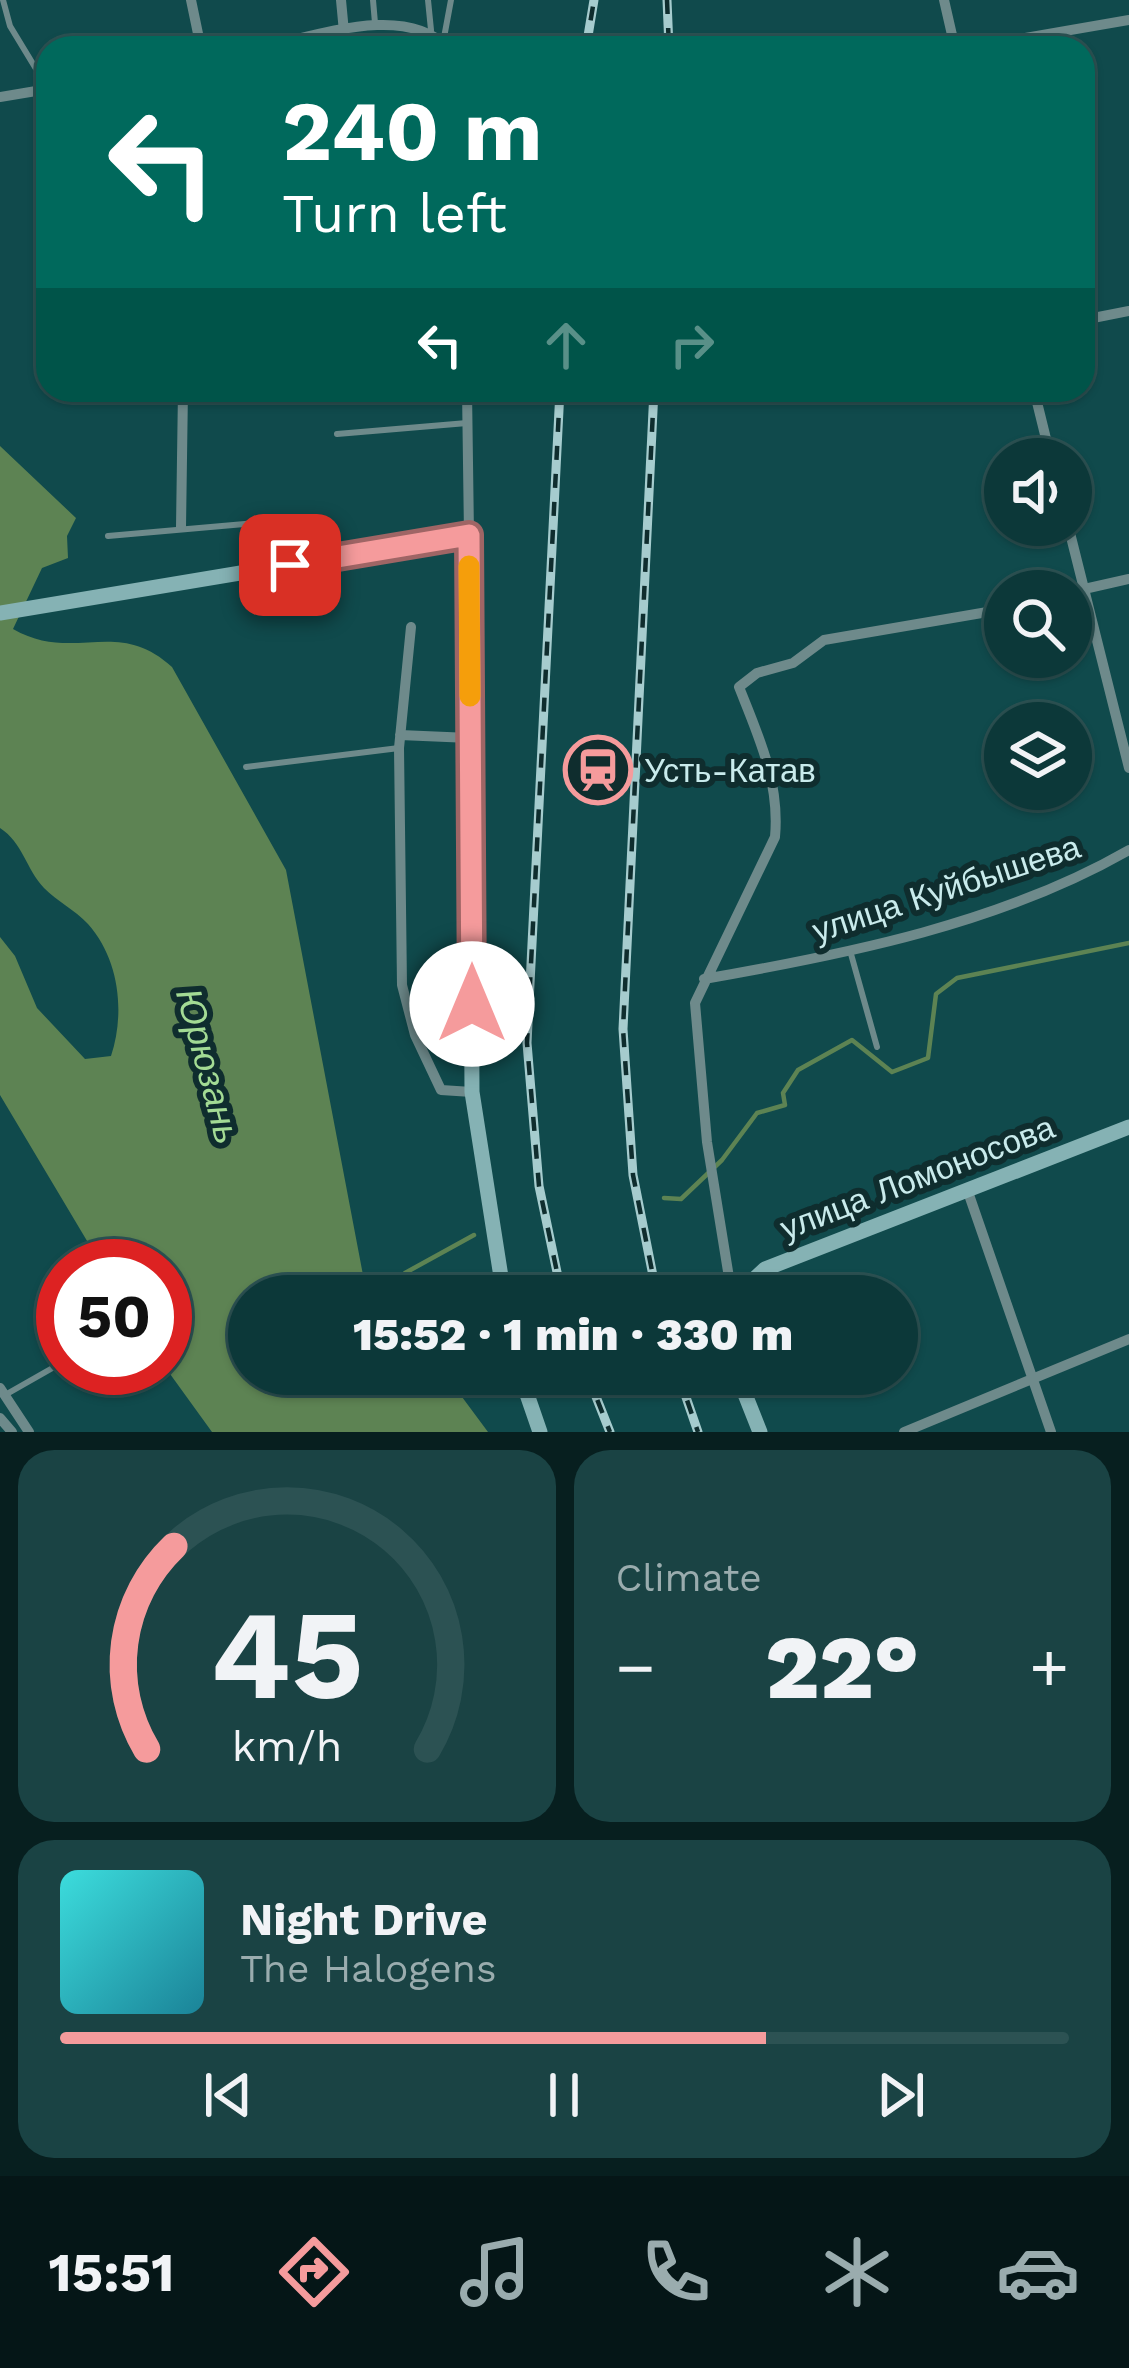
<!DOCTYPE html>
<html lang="en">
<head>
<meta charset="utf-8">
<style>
  :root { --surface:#0c3839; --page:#1a4344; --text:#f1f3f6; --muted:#9aacae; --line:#2c5253; --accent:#f59b9c }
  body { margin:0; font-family:"Work Sans",sans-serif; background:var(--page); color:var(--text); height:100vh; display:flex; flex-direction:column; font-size:45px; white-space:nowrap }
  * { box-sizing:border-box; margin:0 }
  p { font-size:39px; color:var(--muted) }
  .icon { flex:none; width:66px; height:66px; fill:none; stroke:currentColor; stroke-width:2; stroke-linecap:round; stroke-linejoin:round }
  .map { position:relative; height:1432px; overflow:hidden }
  .side { display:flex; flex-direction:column; gap:18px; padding:18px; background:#071f1f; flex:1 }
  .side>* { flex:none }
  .hud { position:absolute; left:36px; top:36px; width:1059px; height:366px; border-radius:36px; box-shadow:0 3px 9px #0004,0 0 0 3px var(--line); background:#00695c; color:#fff; overflow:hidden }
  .tools { position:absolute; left:984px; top:438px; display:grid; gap:24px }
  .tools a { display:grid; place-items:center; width:108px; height:108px; border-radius:50%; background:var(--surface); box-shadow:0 3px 9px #0004,0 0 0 3px var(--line); font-size:60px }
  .speed { position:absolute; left:36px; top:1239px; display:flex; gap:24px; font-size:60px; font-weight:700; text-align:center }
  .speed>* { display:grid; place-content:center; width:156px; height:156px; border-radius:50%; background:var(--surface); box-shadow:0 3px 9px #0004,0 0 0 3px var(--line); line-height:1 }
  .speed .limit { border:18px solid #d22; background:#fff; color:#111 }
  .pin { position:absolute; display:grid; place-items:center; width:102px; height:102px; color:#fff; margin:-51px; border-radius:24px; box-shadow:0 6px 18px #0006 }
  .me { position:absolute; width:132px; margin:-66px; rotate:0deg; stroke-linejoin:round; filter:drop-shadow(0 0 9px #0008) }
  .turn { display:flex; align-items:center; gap:42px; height:252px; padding:0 48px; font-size:54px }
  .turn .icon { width:156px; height:156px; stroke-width:2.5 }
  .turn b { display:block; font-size:84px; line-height:102px }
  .lanes { display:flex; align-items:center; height:114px; padding:0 48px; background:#0003; justify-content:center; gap:60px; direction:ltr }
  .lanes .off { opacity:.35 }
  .big { font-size:90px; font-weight:800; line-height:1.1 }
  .side .card { flex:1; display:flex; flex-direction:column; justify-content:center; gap:18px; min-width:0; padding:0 42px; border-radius:36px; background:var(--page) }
  .side .dial { align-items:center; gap:0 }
  .dial svg { height:312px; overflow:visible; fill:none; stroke:var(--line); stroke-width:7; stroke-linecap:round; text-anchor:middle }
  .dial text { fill:var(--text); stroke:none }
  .song { display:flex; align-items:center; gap:36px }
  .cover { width:144px; height:144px; border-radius:18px; background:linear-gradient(135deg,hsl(180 70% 55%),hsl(190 70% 35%)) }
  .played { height:12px; border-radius:6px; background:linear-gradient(90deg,var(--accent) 70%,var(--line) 70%) }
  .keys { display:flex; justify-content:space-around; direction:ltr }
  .heat { display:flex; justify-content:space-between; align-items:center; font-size:66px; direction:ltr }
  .side .tiles { flex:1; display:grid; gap:18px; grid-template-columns:1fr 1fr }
  .card:last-child { grid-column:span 2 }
  .trip { position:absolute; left:228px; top:1275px; width:690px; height:120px; border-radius:60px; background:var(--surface); box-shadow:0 3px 9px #0004,0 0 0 3px var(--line); font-weight:800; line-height:120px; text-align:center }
  .dock { display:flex; height:192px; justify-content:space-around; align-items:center; background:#051617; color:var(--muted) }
  .dock .icon { width:84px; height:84px }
  .dock .current { color:var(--accent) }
  .dock b { font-size:54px; color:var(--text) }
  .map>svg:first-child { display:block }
  .water { fill:#5d8353 }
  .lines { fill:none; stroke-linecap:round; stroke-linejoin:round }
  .stream { stroke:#5d8353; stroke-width:4.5 }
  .lane { stroke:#6e8a8b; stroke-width:6 }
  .street { stroke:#6e8a8b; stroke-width:10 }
  .secondary { stroke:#85b2b4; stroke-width:15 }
  .rail-casing { stroke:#a6ccce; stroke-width:9 }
  .rail { stroke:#0f2d2e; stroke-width:4.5; stroke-dasharray:14; stroke-linecap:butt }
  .route-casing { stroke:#9f6565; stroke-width:30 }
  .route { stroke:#f59b9c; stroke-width:21 }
  .slow { stroke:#f59e0b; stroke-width:21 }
  .labels { text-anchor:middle; stroke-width:12; stroke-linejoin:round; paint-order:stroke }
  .poi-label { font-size:33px; fill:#c9ebec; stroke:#0f2d2e; text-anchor:start }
  .street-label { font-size:33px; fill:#c9ebec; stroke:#0f2d2e }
  .water-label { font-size:36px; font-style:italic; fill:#a3db94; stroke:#0f2d2e }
</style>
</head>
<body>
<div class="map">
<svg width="1129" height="1432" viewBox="0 0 1129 1432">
  <rect width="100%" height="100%" fill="#104a4c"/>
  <path class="water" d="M 0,446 L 76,518 L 67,536 L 68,558 L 42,568 L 13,629 C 74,664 117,616 172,667 L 286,870 L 367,1296 L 249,1296 L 249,1374 L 445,1374 L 488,1432 L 212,1432 L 165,1367 L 165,1266 L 102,1266 L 0,1095 L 0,937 L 15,956 L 37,1008 L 85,1059 L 111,1056 C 125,1014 120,960 88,924 C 75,910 57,901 44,888 C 26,869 23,843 0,828 Z"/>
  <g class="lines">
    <path class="stream" d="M 664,1198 L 681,1199 L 722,1160 L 757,1113 L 785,1105 L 783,1093 L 798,1070 L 852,1040 L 892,1072 L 928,1058 L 936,994 L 957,978 L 1129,943
      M 387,1294 L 405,1273 L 474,1235"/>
    <path class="lane" d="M 3,0 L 10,26 L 47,87
      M 373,0 L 375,23
      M 428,0 L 431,30
      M 443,43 L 451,0
      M 337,434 L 467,423
      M 108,536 L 301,519
      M 246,767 L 399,748
      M 851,954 L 877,1047
      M 5,1395 L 63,1362"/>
    <path class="street" d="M 191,0 L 201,48
      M 341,0 L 344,32
      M 944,0 L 955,48
      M 259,48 C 315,37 404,2 448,48
      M 967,48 L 1129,20
      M 0,97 L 48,89
      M 1083,320 L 1129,311
      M 467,390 L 469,535
      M 1034,390 L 1051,459
      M 1068,525 L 1129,768
      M 181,527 L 183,390
      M 1071,592 L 1129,579
      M 411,627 L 399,748 L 402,985 L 415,1035 L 441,1090 L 472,1092
      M 400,735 L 470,738
      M 704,979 C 848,954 1002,923 1129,850
      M 967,1189 L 1051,1432
      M 732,1296 L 707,1142 L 695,1003 L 775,837 C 780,783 759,737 739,687 L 757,673 L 793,663 L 824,640 L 1005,609
      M 0,1388 L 29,1432
      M 0,1418 L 12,1432
      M 904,1432 L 1129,1339"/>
    <path class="secondary" d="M 0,613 L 469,535 L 472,1092 L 504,1296
      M 736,1296 L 765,1269 L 1129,1127
      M 520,1374 L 540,1432
      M 737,1374 L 760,1432"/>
    <defs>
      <path id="rail" d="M 667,0 L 669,48
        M 586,48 L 594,0
        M 560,390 L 527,1043 L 539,1186 L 562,1296
        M 654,390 L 623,1029 L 633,1175 L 657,1296
        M 587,1374 L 610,1432
        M 678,1374 L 698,1432"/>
    </defs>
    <use href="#rail" class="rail-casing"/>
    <use href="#rail" class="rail"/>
  </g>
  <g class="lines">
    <defs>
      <path id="route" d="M 290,565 L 469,535 L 472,1004"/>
    </defs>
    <use href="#route" class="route-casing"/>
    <use href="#route" class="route"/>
    <path class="slow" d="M 469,566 L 470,696"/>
  </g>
  <defs>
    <symbol id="station-ring" viewBox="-11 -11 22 22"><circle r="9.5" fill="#0f2d2e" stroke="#f59b9c" stroke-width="1.5"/><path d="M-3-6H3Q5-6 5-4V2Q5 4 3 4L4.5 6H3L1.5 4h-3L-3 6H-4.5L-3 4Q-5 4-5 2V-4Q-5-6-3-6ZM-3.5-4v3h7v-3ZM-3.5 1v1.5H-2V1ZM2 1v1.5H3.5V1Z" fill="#f59b9c"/></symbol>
  </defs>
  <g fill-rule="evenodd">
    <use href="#station-ring" x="560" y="732" width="76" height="76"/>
  </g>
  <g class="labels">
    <g class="poi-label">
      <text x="644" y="782">Усть-Катав</text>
    </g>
    <g class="street-label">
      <text transform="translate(946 888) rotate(-18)" y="12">улица Куйбышева</text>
      <text transform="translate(917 1177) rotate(-21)" y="12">улица Ломоносова</text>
    </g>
    <g class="water-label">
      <text transform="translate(209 1066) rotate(75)" y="13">Юрюзань</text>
    </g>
  </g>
</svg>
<div class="tools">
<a><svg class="icon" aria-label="sound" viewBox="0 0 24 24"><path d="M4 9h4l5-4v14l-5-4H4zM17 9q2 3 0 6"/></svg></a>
<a><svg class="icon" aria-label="search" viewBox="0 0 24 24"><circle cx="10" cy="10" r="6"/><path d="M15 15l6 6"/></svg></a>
<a><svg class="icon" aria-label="layers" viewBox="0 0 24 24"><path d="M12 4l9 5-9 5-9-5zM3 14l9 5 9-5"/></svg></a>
</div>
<div class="speed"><div class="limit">50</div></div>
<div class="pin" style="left:290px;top:565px;background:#d93025"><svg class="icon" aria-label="arrive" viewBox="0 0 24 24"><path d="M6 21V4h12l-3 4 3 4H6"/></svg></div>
<svg class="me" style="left:472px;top:1004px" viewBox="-20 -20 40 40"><circle r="19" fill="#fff"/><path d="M0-13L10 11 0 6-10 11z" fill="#f59b9c"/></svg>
<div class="trip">15:52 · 1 min · 330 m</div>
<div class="hud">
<div class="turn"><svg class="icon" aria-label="left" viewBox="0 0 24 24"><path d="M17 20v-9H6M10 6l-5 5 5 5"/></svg><div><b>240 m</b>Turn left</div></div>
<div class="lanes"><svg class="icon" aria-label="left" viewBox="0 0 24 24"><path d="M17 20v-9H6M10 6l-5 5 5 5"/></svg><svg class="icon off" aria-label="ahead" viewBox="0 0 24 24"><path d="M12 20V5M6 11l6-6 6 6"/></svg><svg class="icon off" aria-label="right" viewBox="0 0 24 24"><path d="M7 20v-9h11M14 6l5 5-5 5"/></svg></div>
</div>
</div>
<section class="side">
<div class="tiles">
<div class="card dial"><svg viewBox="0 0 100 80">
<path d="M14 69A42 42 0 1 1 86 69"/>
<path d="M14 69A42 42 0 0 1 21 17" stroke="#f59b9c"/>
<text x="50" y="56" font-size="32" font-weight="700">45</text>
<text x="50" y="72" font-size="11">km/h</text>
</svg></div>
<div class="card"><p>Climate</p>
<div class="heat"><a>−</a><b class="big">22°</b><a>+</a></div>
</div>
<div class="card">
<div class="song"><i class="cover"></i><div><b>Night Drive</b><p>The Halogens</p></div></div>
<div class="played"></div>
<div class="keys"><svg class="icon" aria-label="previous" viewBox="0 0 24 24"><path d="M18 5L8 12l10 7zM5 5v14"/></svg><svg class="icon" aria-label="pause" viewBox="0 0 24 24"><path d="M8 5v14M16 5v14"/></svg><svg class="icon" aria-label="next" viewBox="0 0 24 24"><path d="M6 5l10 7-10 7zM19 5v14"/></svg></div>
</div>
</div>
</section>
<nav class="dock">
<b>15:51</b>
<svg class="icon current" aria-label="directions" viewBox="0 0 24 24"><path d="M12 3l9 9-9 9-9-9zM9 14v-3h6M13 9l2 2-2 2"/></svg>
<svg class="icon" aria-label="music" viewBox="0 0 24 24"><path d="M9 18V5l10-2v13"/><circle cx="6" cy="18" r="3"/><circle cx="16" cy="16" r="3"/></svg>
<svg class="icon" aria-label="phone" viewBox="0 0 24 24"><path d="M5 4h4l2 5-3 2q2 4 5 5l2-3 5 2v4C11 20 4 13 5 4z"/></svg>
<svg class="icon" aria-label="climate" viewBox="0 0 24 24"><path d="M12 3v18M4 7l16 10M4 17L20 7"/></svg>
<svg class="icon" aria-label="car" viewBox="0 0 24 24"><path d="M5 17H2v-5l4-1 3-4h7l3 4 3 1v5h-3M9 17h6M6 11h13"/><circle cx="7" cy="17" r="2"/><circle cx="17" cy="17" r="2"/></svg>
</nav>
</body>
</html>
